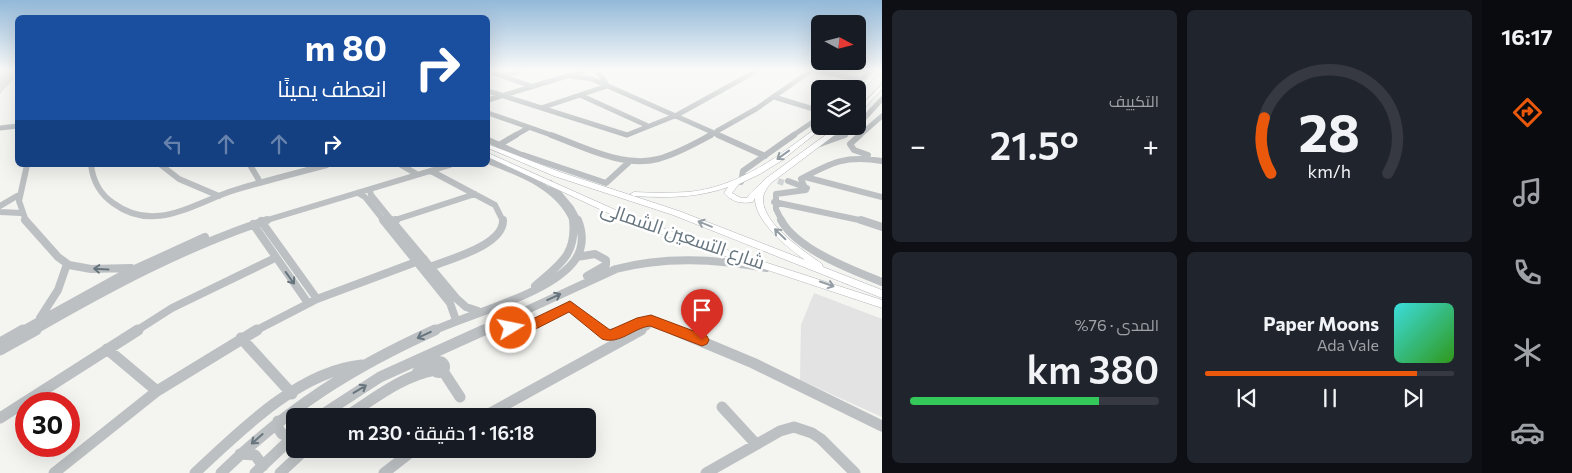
<!DOCTYPE html>
<html lang="ar">
<head>
<meta charset="utf-8">
<style>
  :root { --surface:#171b24; --page:#20242c; --text:#f1f3f6; --muted:#9ea1a6; --line:#363941; --accent:#ea580c }
  body { margin:0; font-family:Commissioner,Cairo,sans-serif; background:var(--page); color:var(--text); direction:rtl; height:100vh; display:flex; flex-direction:column; font-size:19px; white-space:nowrap }
  * { box-sizing:border-box; margin:0 }
  p { font-size:16px; color:var(--muted) }
  .icon { flex:none; width:28px; height:28px; fill:none; stroke:currentColor; stroke-width:2; stroke-linecap:round; stroke-linejoin:round }
  .map { position:relative; flex:1; overflow:hidden; direction:ltr }
  .drawer { display:flex; flex-direction:column; gap:10px; padding:10px; background:#0d0f14; width:600px }
  .drawer>* { flex:none }
  .hud { position:absolute; left:15px; top:15px; width:475px; height:152px; border-radius:8px; box-shadow:0 5px 20px #0002; direction:rtl; background:#1a4fa0; color:#fff; overflow:hidden }
  .needle { width:32px; rotate:97deg }
  .controls { position:absolute; left:811px; top:15px; display:grid; gap:10px }
  .controls a { display:grid; place-items:center; width:55px; height:55px; border-radius:8px; background:var(--surface); box-shadow:0 5px 20px #0002; font-size:25px }
  .speed { position:absolute; left:15px; top:392px; display:flex; gap:10px; font-size:25px; font-weight:700; text-align:center }
  .speed>* { display:grid; place-content:center; width:65px; height:65px; border-radius:50%; background:var(--surface); box-shadow:0 5px 20px #0002; line-height:1 }
  .speed .limit { border:8px solid #d22; background:#fff; color:#111 }
  .pin { position:absolute; display:grid; place-items:center; width:42px; height:42px; color:#fff; margin:-51px -21px; border-radius:50% 50% 50% 0; rotate:-45deg; box-shadow:0 0 5px #0007 }
  .pin .icon { rotate:45deg }
  .me { position:absolute; width:55px; margin:-28px; rotate:80deg; stroke-linejoin:round; filter:drop-shadow(0 0 4px #0008) }
  .turn { display:flex; align-items:center; gap:18px; height:105px; padding:0 20px; font-size:22px }
  .turn .icon { width:65px; height:65px; stroke-width:2.5 }
  .turn b { display:block; font-size:35px; line-height:42px }
  .lanes { display:flex; align-items:center; height:48px; padding:0 20px; background:#0003; justify-content:center; gap:25px; direction:ltr }
  .lanes .off { opacity:.35 }
  .big { font-size:38px; font-weight:600; line-height:1.1 }
  .drawer .widget { flex:1; display:flex; flex-direction:column; justify-content:center; gap:8px; min-width:0; padding:0 18px; border-radius:8px; background:var(--page) }
  .drawer .dial { align-items:center; gap:0 }
  .dial svg { height:130px; overflow:visible; fill:none; stroke:var(--line); stroke-width:7; stroke-linecap:round; text-anchor:middle }
  .dial text { fill:var(--text); stroke:none }
  .song { display:flex; align-items:center; gap:15px }
  .cover { width:60px; height:60px; border-radius:8px; background:linear-gradient(135deg,hsl(180 70% 55%),hsl(110 70% 35%)) }
  .played { height:5px; border-radius:2px; background:linear-gradient(90deg,var(--accent) 85%,var(--line) 85%) }
  .keys { display:flex; justify-content:space-around; direction:ltr }
  .heat { display:flex; justify-content:space-between; align-items:center; font-size:28px; direction:ltr }
  .charge { height:8px; border-radius:4px; background:linear-gradient(90deg,#34c759 76%,var(--line) 0) }
  .drawer .tiles { flex:1; display:grid; gap:10px; grid-template-columns:repeat(2,1fr) }
  .trip { position:absolute; left:286px; top:408px; width:310px; height:50px; border-radius:8px; background:var(--surface); box-shadow:0 5px 20px #0002; font-weight:600; line-height:50px; text-align:center; direction:rtl }
  main { display:flex; flex:1; min-height:0 }
  .menu { display:flex; flex-direction:column; width:90px; justify-content:space-around; align-items:center; background:#090b0e; color:var(--muted) }
  .menu .icon { width:35px; height:35px }
  .menu .on { color:var(--accent) }
  .menu b { font-size:22px; color:var(--text) }
  .map>svg:first-child { display:block }
  .built { fill:#e2e3e2 }
  .green { fill:#d4d9d1 }
  .lines { fill:none; stroke-linecap:round; stroke-linejoin:round }
  .minor-tunnel { stroke:#d1d4d4; stroke-width:6; stroke-dasharray:6 3; stroke-linecap:butt }
  .major-casing { stroke:#b0b4b7; stroke-width:1 }
  .minor-far3 { stroke:#bcc0c2; stroke-width:5 }
  .minor-far2 { stroke:#bcc0c2; stroke-width:6 }
  .minor-far1 { stroke:#bcc0c2; stroke-width:8 }
  .minor { stroke:#bcc0c2; stroke-width:11 }
  .major { fill:#fff; fill-rule:evenodd }
  .oneway { stroke:#959ea5 }
  .oneway2 { stroke:#67757e }
  .route { fill:#ea580c; stroke:#983908 }
  .labels { text-anchor:middle; stroke-width:5; stroke-linejoin:round; paint-order:stroke }
  .street-label { font-size:19px; fill:#67757e; stroke:#fff }
</style>
</head>
<body>
<main>
<nav class="menu">
<b>16:17</b>
<svg class="icon on" aria-label="directions" viewBox="0 0 24 24"><path d="M12 3l9 9-9 9-9-9zM9 14v-3h6M13 9l2 2-2 2"/></svg>
<svg class="icon" aria-label="music" viewBox="0 0 24 24"><path d="M9 18V5l10-2v13"/><circle cx="6" cy="18" r="3"/><circle cx="16" cy="16" r="3"/></svg>
<svg class="icon" aria-label="phone" viewBox="0 0 24 24"><path d="M5 4h4l2 5-3 2q2 4 5 5l2-3 5 2v4C11 20 4 13 5 4z"/></svg>
<svg class="icon" aria-label="climate" viewBox="0 0 24 24"><path d="M12 3v18M4 7l16 10M4 17L20 7"/></svg>
<svg class="icon" aria-label="car" viewBox="0 0 24 24"><path d="M5 17H2v-5l4-1 3-4h7l3 4 3 1v5h-3M9 17h6M6 11h13"/><circle cx="7" cy="17" r="2"/><circle cx="17" cy="17" r="2"/></svg>
</nav>
<section class="drawer">
<div class="tiles">
<div class="widget dial"><svg viewBox="0 0 100 80">
<path d="M14 69A42 42 0 1 1 86 69"/>
<path d="M14 69A42 42 0 0 1 10 35" stroke="#ea580c"/>
<text x="50" y="56" font-size="32" font-weight="700">28</text>
<text x="50" y="72" font-size="11">km/h</text>
</svg></div>
<div class="widget"><p>التكييف</p>
<div class="heat"><a>−</a><b class="big">21.5°</b><a>+</a></div>
</div>
<div class="widget">
<div class="song"><i class="cover"></i><div><b>Paper Moons</b><p>Ada Vale</p></div></div>
<div class="played"></div>
<div class="keys"><svg class="icon" aria-label="previous" viewBox="0 0 24 24"><path d="M18 5L8 12l10 7zM5 5v14"/></svg><svg class="icon" aria-label="pause" viewBox="0 0 24 24"><path d="M8 5v14M16 5v14"/></svg><svg class="icon" aria-label="next" viewBox="0 0 24 24"><path d="M6 5l10 7-10 7zM19 5v14"/></svg></div>
</div>
<div class="widget"><p>المدى · 76%</p><b class="big">380 km</b><div class="charge"></div></div>
</div>
</section>
<div class="map">
<svg width="882" height="473" viewBox="0 0 882 473">
  <rect width="100%" height="100%" fill="#f4f4f1"/>
  <path class="built" d="M 814,293 L 882,319 L 882,417 L 800,380 L 801,325 Z"/>
  <path class="green" d="M 0,70 L 17,70 L 18,74 L 0,94 Z"/>
  <g class="lines">
    <path class="minor-tunnel" d="M 778,181 L 784,183"/>
    <defs>
      <path id="major" d="M 875,70 L 880,70 L 860,95 L 858,96 L 858,91 Z
        M 882,84 L 882,89 L 860,113 L 858,114 L 858,109 Z
        M 820,125 L 820,126 L 825,126 L 781,161 L 760,174 L 739,184 L 732,193 L 741,198 L 747,198 C 753,189 759,187 765,179 L 838,126 L 845,126 L 842,129 L 855,129 L 855,131 L 836,134 L 771,183 C 767,188 763,193 763,200 C 764,225 804,251 822,264 L 823,267 L 882,290 L 882,298 L 673,215 L 554,176 L 488,148 L 488,144 L 490,145 L 560,172 L 679,211 L 805,260 C 787,247 755,222 755,198 L 753,202 C 741,204 732,202 724,193 L 728,187 C 697,198 666,198 634,196 L 630,194 L 634,192 C 652,193 670,193 688,192 C 740,187 780,155 820,125 Z
        M 488,153 L 629,216 L 693,239 L 882,300 L 882,308 L 686,243 L 623,220 L 488,157 Z"/>
    </defs>
    <use href="#major" class="major-casing"/>
    <path class="minor-far3" d="M 596,70 L 606,83
      M 814,70 L 861,80
      M 488,71 L 531,86
      M 503,76 L 523,70
      M 572,76 L 592,79 L 721,136
      M 853,89 L 870,70
      M 488,91 L 627,135 L 677,115 L 758,70
      M 580,95 L 646,125
      M 774,97 L 820,111
      M 488,100 L 587,70
      M 541,108 L 607,86
      M 488,113 L 554,136
      M 858,125 L 882,99
      M 0,128 L 18,126
      M 717,131 L 756,109 L 812,70
      M 514,136 L 528,128
      M 708,136 L 715,133
      M 792,136 L 820,117
      M 843,136 L 856,126
      M 859,136 L 882,116"/>
    <path class="minor-far2" d="M 551,135 C 584,147 623,168 658,159 C 677,154 694,144 711,135
      M 718,135 L 765,156
      M 860,135 L 850,144 L 854,150 L 868,155
      M 488,140 L 528,158
      M 499,145 L 516,135
      M 817,145 L 845,135
      M 523,155 L 606,183 L 629,162
      M 488,161 C 520,173 559,187 573,221
      M 91,165 C 93,181 100,194 113,203 C 155,234 193,203 235,190 C 265,181 296,173 327,165
      M 161,165 L 179,179 L 219,196
      M 250,165 L 260,182
      M 401,165 L 415,173
      M 431,171 L 495,205 L 503,221
      M 805,177 L 882,197
      M 788,181 L 807,188
      M 741,182 L 743,171 L 794,135
      M 550,183 L 571,208 L 578,221
      M 370,190 L 371,195 L 392,221
      M 358,193 L 365,197 L 384,221
      M 774,202 L 864,221
      M 0,206 L 17,196
      M 0,212 L 21,213
      M 26,221 L 19,201 L 27,165
      M 264,221 L 450,165
      M 392,221 L 475,194
      M 782,221 L 776,209 L 776,194 L 806,190 L 801,179 C 832,162 846,155 882,161"/>
    <path class="minor-far1" d="M 25,220 L 58,257 L 69,265 L 91,269 L 131,268
      M 383,220 L 450,303 L 456,320
      M 391,220 L 457,299 L 466,307 L 478,311
      M 781,220 C 796,249 852,270 882,282
      M 861,220 L 882,227
      M 261,221 L 317,299
      M 392,221 L 396,220
      M 253,224 L 308,303
      M 577,257 L 595,254 L 606,260 L 606,265 L 587,276
      M 430,267 C 450,259 504,245 503,220
      M 535,286 C 559,265 577,255 573,220
      M 40,318 L 58,290 L 67,264
      M 500,321 L 513,329 L 522,330 L 570,305 L 602,331
      M 21,331 L 126,273 L 205,237
      M 34,331 C 109,288 185,247 267,220
      M 136,331 L 172,308 L 275,258
      M 255,331 L 317,299 L 424,259
      M 433,331 C 471,313 551,294 575,260 C 584,247 583,233 578,220
      M 481,331 L 616,269 C 666,256 715,259 766,268
      M 624,331 C 649,318 653,321 677,331
      M 638,331 L 647,326"/>
    <path class="minor" d="M 518,330 L 523,330
      M 600,330 L 607,335 L 627,330
      M 674,330 L 753,363 L 882,426
      M 241,338 L 292,394
      M 0,343 L 23,330
      M 107,349 L 157,391
      M 0,350 L 36,330
      M433.5 367a5.5 5.5 0 1 1 11 0a5.5 5.5 0 1 1-11 0Z
      M 443,371 L 460,397
      M 417,373 L 421,367 L 434,364
      M 722,407 L 756,444
      M 320,416 L 380,377 L 484,330
      M 347,416 C 375,398 402,376 435,370
      M 485,416 L 641,330
      M 0,418 L 138,330
      M 278,421 L 278,428 L 282,434 L 293,436
      M 240,454 L 255,455 L 263,466
      M 54,473 L 157,391 L 257,330
      M 195,473 C 240,431 299,371 362,365
      M 221,473 C 288,408 351,368 435,330
      M 255,473 L 295,435
      M 280,473 L 306,449
      M 384,473 L 415,449
      M 706,473 L 780,431 L 794,427 L 812,433 L 821,439 L 855,473"/>
    <use href="#major" class="major"/>
  </g>
  <defs><path id="oneway-shaft" d="M-6 0H5M1.5-3L5.5 0L1.5 3" fill="none" stroke-width="1.6" stroke-linecap="round" stroke-linejoin="round" transform="scale(1.25)"/></defs>
  <g class="oneway">
    <use href="#oneway-shaft" transform="translate(783 155) rotate(144)"/>
    <use href="#oneway-shaft" transform="translate(705 224) rotate(-158)"/>
    <use href="#oneway-shaft" transform="translate(780 234) rotate(-136)"/>
    <use href="#oneway-shaft" transform="translate(827 284) rotate(19)"/>
  </g>
  <g class="oneway2">
    <use href="#oneway-shaft" transform="translate(101 269) rotate(-177)"/>
    <use href="#oneway-shaft" transform="translate(290 278) rotate(54)"/>
    <use href="#oneway-shaft" transform="translate(554 297) rotate(-25)"/>
    <use href="#oneway-shaft" transform="translate(424 335) rotate(155)"/>
    <use href="#oneway-shaft" transform="translate(360 389) rotate(-31)"/>
    <use href="#oneway-shaft" transform="translate(257 439) rotate(139)"/>
  </g>
  <linearGradient id="sky" x2="0" y2="1"><stop stop-color="#93b9d9"/><stop offset="0.51" stop-color="#fafaf9"/><stop offset="1" stop-color="#fafaf9" stop-opacity="0"/></linearGradient>
  <rect width="882" height="137" fill="url(#sky)"/>
  <path class="route" d="M 570,301 L 610,330 L 637,318 L 651,315 L 707,336 L 709,340 L 707,344 L 702,346 L 650,326 C 633,328 620,345 602,339 L 569,312 L 524,335 L 506,332 L 504,328 L 506,324 L 522,324 Z"/>
  <g class="labels">
    <g class="street-label">
      <text transform="translate(683 235) rotate(19)" y="7">شارع التسعين الشمالى</text>
    </g>
  </g>
</svg>
<div class="controls">
<a><svg class="needle" viewBox="-14 -14 28 28"><path d="M0-13l5 13h-10z" fill="#e53935"/><path d="M0 13l5-13h-10z" fill="#9ea1a6"/></svg></a>
<a><svg class="icon" aria-label="layers" viewBox="0 0 24 24"><path d="M12 4l9 5-9 5-9-5zM3 14l9 5 9-5"/></svg></a>
</div>
<div class="speed"><div class="limit">30</div></div>
<div class="pin" style="left:702px;top:340px;background:#d93025"><svg class="icon" aria-label="arrive" viewBox="0 0 24 24"><path d="M6 21V4h12l-3 4 3 4H6"/></svg></div>
<svg class="me" style="left:511px;top:328px" viewBox="-20 -20 40 40"><circle r="17" fill="#ea580c" stroke="#fff" stroke-width="3"/><path d="M0-11L8 9 0 5-8 9z" fill="#fff"/></svg>
<div class="trip">16:18 · 1 دقيقة · 230 m</div>
<div class="hud">
<div class="turn"><svg class="icon" aria-label="right" viewBox="0 0 24 24"><path d="M7 20v-9h11M14 6l5 5-5 5"/></svg><div><b>80 m</b>انعطف يمينًا</div></div>
<div class="lanes"><svg class="icon off" aria-label="left" viewBox="0 0 24 24"><path d="M17 20v-9H6M10 6l-5 5 5 5"/></svg><svg class="icon off" aria-label="ahead" viewBox="0 0 24 24"><path d="M12 20V5M6 11l6-6 6 6"/></svg><svg class="icon off" aria-label="ahead" viewBox="0 0 24 24"><path d="M12 20V5M6 11l6-6 6 6"/></svg><svg class="icon" aria-label="right" viewBox="0 0 24 24"><path d="M7 20v-9h11M14 6l5 5-5 5"/></svg></div>
</div>
</div>
</main>
</body>
</html>
